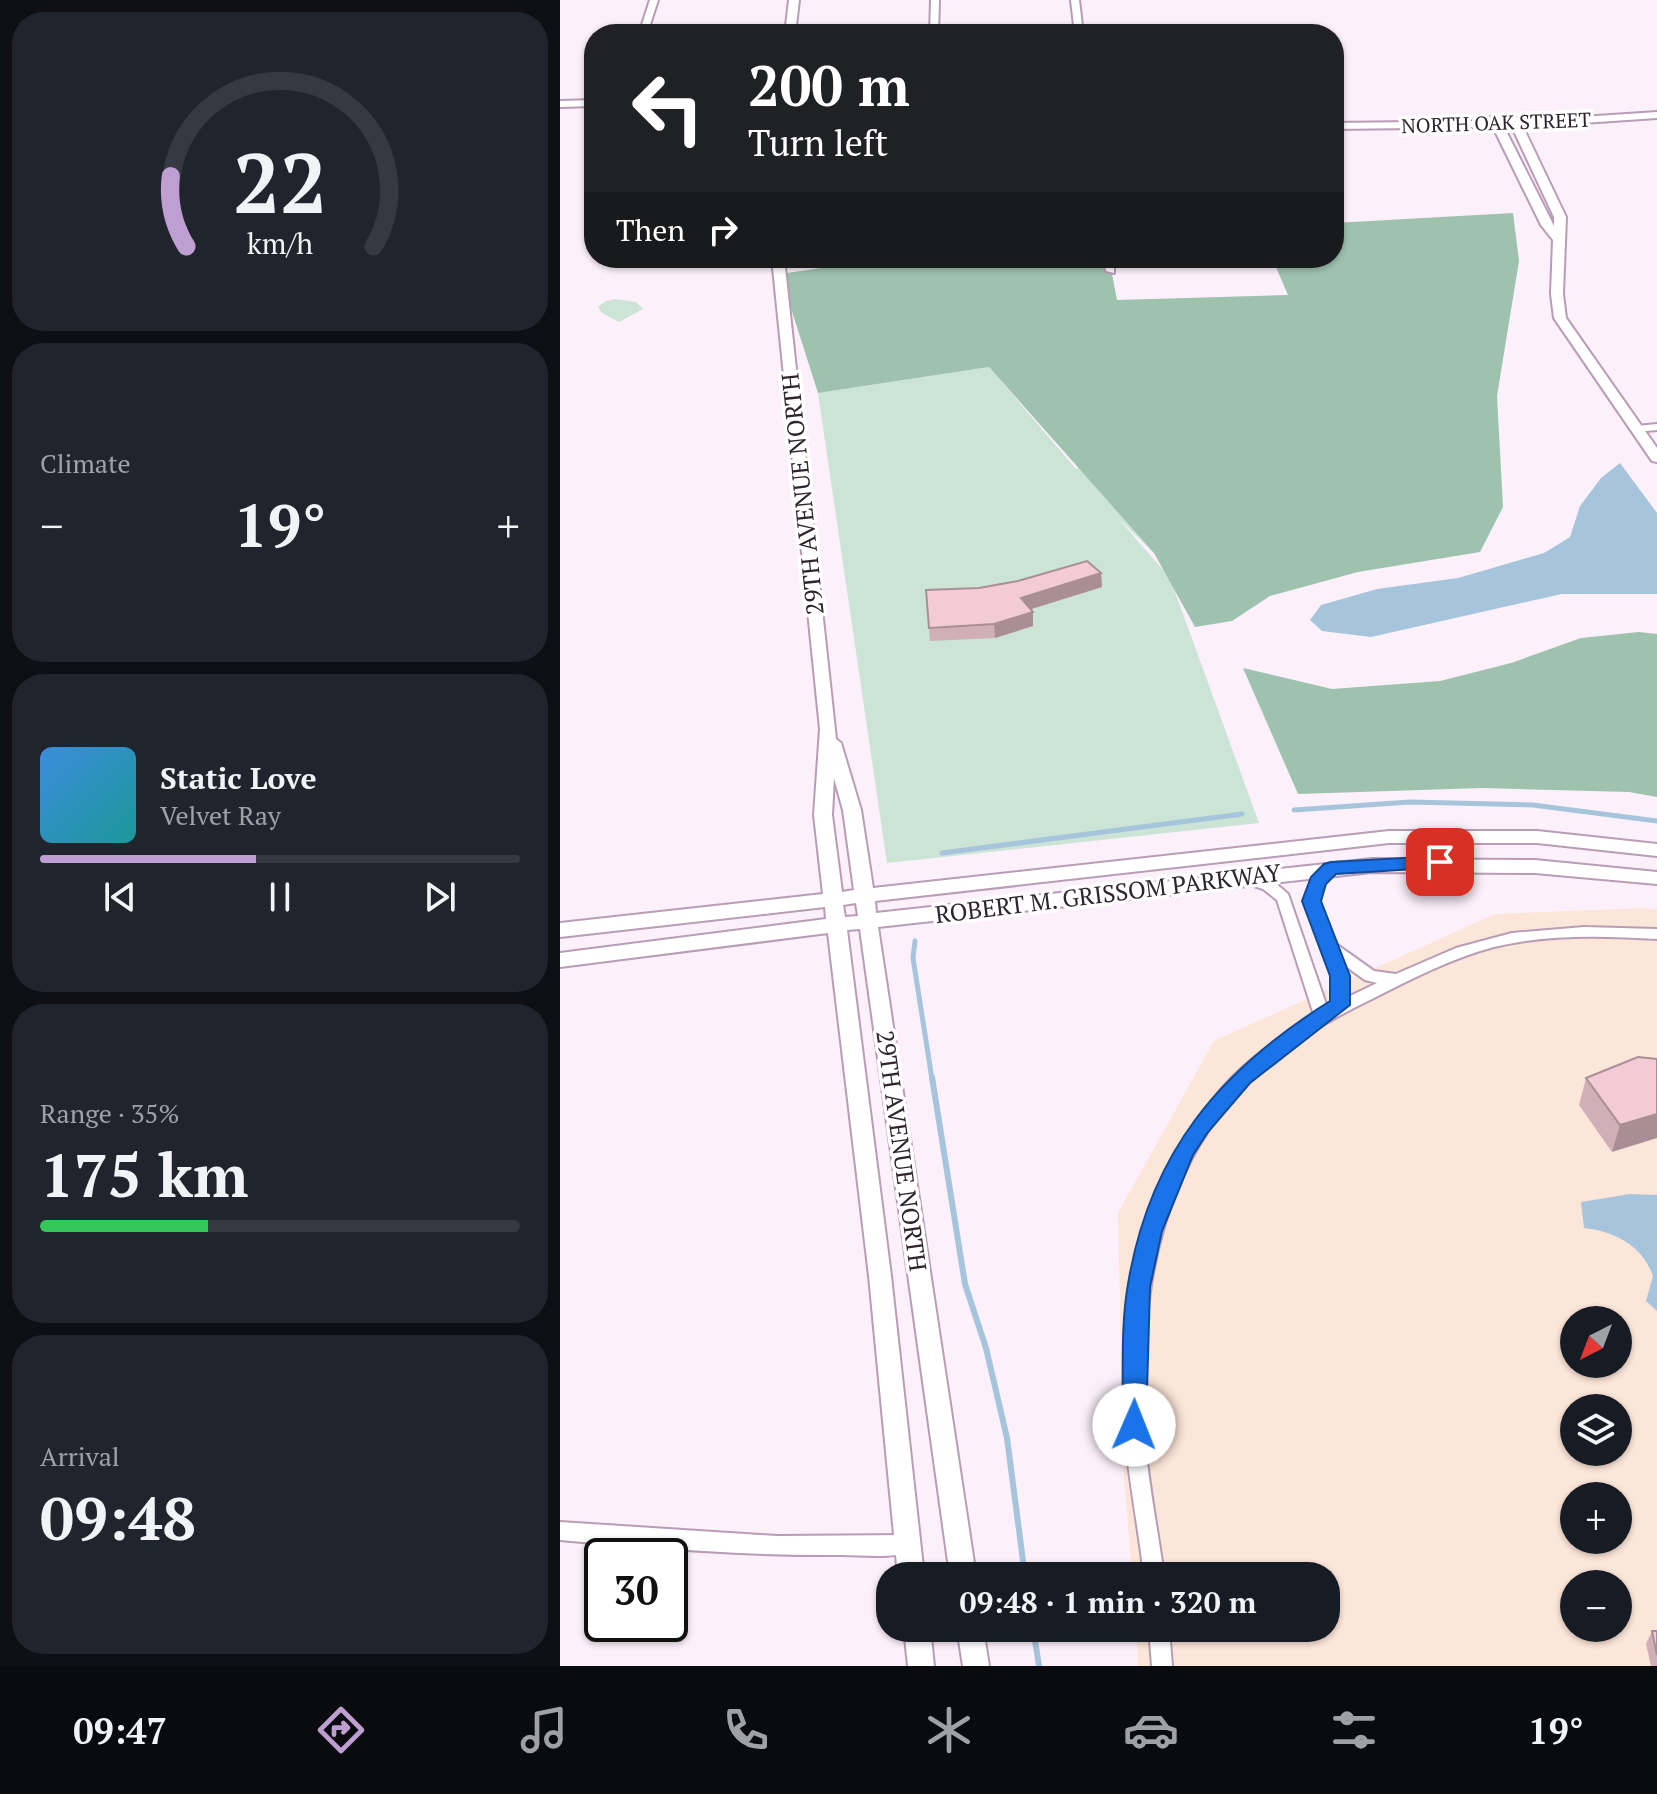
<!DOCTYPE html>
<html lang="en">
<head>
<meta charset="utf-8">
<style>
  :root { --surface:#171b24; --page:#20242c; --text:#f1f3f6; --muted:#9ea1a6; --line:#363941; --accent:#bf9ed2 }
  body { margin:0; font-family:"PT Serif",serif; background:var(--page); color:var(--text); height:100vh; display:flex; flex-direction:column; font-size:30px; white-space:nowrap }
  * { box-sizing:border-box; margin:0 }
  p { font-size:26px; color:var(--muted) }
  .icon { flex:none; width:44px; height:44px; fill:none; stroke:currentColor; stroke-width:2; stroke-linecap:round; stroke-linejoin:round }
  .map { position:relative; flex:1; overflow:hidden }
  .side { display:flex; flex-direction:column; gap:12px; padding:12px; background:#0d0f14; width:560px }
  .side>* { flex:none }
  .hud { position:absolute; left:24px; top:24px; width:760px; height:244px; border-radius:32px; box-shadow:0 2px 6px #0004; background:#202124; color:#fff; overflow:hidden }
  .needle { width:52px; rotate:222deg }
  .tools { position:absolute; left:1000px; top:1306px; display:grid; gap:16px }
  .tools a { display:grid; place-items:center; width:72px; height:72px; border-radius:50%; background:var(--surface); box-shadow:0 2px 6px #0004; font-size:40px }
  .speed { position:absolute; left:24px; top:1538px; display:flex; gap:16px; font-size:40px; font-weight:700; text-align:center }
  .speed>* { display:grid; place-content:center; width:104px; height:104px; border-radius:50%; background:var(--surface); box-shadow:0 2px 6px #0004; line-height:1 }
  .speed .limit { border:4px solid #111; border-radius:12px; background:#fff; color:#111 }
  .pin { position:absolute; display:grid; place-items:center; width:68px; height:68px; color:#fff; margin:-34px; border-radius:16px; box-shadow:0 4px 12px #0006 }
  .me { position:absolute; width:88px; margin:-44px; rotate:1deg; stroke-linejoin:round; filter:drop-shadow(0 0 6px #0008) }
  .turn { display:flex; align-items:center; gap:28px; height:168px; padding:0 32px; font-size:36px }
  .turn .icon { width:104px; height:104px; stroke-width:2.5 }
  .turn b { display:block; font-size:56px; line-height:68px }
  .then { display:flex; align-items:center; height:76px; padding:0 32px; background:#0003; gap:16px; font-size:30px }
  .big { font-size:60px; font-weight:600; line-height:1.1 }
  .side .card { flex:1; display:flex; flex-direction:column; justify-content:center; gap:12px; min-width:0; padding:0 28px; border-radius:32px; background:var(--page) }
  .side .dial { align-items:center; gap:0 }
  .dial svg { height:208px; overflow:visible; fill:none; stroke:var(--line); stroke-width:7; stroke-linecap:round; text-anchor:middle }
  .dial text { fill:var(--text); stroke:none }
  .song { display:flex; align-items:center; gap:24px }
  .cover { width:96px; height:96px; border-radius:12px; background:linear-gradient(135deg,hsl(210 70% 55%),hsl(180 70% 35%)) }
  .played { height:8px; border-radius:4px; background:linear-gradient(90deg,var(--accent) 45%,var(--line) 45%) }
  .keys { display:flex; justify-content:space-around; direction:ltr }
  .heat { display:flex; justify-content:space-between; align-items:center; font-size:44px; direction:ltr }
  .charge { height:12px; border-radius:6px; background:linear-gradient(90deg,#34c759 35%,var(--line) 0) }
  .trip { position:absolute; left:316px; top:1562px; width:464px; height:80px; border-radius:32px; background:var(--surface); box-shadow:0 2px 6px #0004; font-weight:600; line-height:80px; text-align:center }
  .tabs { display:flex; height:128px; justify-content:space-around; align-items:center; background:#090b0e; color:var(--muted) }
  .tabs .icon { width:56px; height:56px }
  .tabs .current { color:var(--accent) }
  .tabs b { font-size:36px; color:var(--text) }
  main { display:flex; flex:1; min-height:0 }
  .map>svg:first-child { display:block }
  .commercial { fill:#fce5d9; fill-rule:evenodd }
  .green { fill:#cbe4d6 }
  .forest { fill:#9fc2af }
  .water { fill:#a6c5dc }
  .lines { fill:none; stroke-linecap:round; stroke-linejoin:round }
  .stream-far1 { stroke:#a6c5dc; stroke-width:5 }
  .stream { stroke:#a6c5dc; stroke-width:6 }
  .street-casing { stroke:#b99cb6; stroke-width:4 }
  .secondary-casing { stroke:#b99cb6; stroke-width:4 }
  .street { fill:#fff; fill-rule:evenodd }
  .secondary { fill:#fff; fill-rule:evenodd }
  .wall { fill:#d1afb9 }
  .shaded-wall { fill:#aa8e96 }
  .building { fill:#f3cbd7; stroke:#aa8e96; stroke-width:2 }
  .route { fill:#1a73e8; stroke:#114b97; stroke-width:2 }
  .labels { text-anchor:middle; stroke-width:7; stroke-linejoin:round; paint-order:stroke }
  .far-street-label { font-size:20px; fill:#30252f; stroke:#fff }
  .street-label { font-size:24px; fill:#30252f; stroke:#fff }
</style>
</head>
<body>
<main>
<section class="side">
<div class="card dial"><svg viewBox="0 0 100 80">
<path d="M14 69A42 42 0 1 1 86 69"/>
<path d="M14 69A42 42 0 0 1 8 42" stroke="#bf9ed2"/>
<text x="50" y="56" font-size="32" font-weight="700">22</text>
<text x="50" y="72" font-size="11">km/h</text>
</svg></div>
<div class="card"><p>Climate</p>
<div class="heat"><a>−</a><b class="big">19°</b><a>+</a></div>
</div>
<div class="card">
<div class="song"><i class="cover"></i><div><b>Static Love</b><p>Velvet Ray</p></div></div>
<div class="played"></div>
<div class="keys"><svg class="icon" aria-label="previous" viewBox="0 0 24 24"><path d="M18 5L8 12l10 7zM5 5v14"/></svg><svg class="icon" aria-label="pause" viewBox="0 0 24 24"><path d="M8 5v14M16 5v14"/></svg><svg class="icon" aria-label="next" viewBox="0 0 24 24"><path d="M6 5l10 7-10 7zM19 5v14"/></svg></div>
</div>
<div class="card"><p>Range · 35%</p><b class="big">175 km</b><div class="charge"></div></div>
<div class="card"><p>Arrival</p><b class="big">09:48</b></div>
</section>
<div class="map">
<svg width="1097" height="1666" viewBox="0 0 1097 1666">
  <rect width="100%" height="100%" fill="#fcf0fb"/>
  <path class="commercial" d="M 1087,908 L 1097,910 L 1097,1666 L 578,1666 L 576,1628 L 766,1628 L 766,1576 L 572,1576 L 564,1477 L 558,1213 L 654,1041 L 935,914 ZM 1014,1320 L 1058,1320 L 1058,1364 L 1014,1364 ZM 1014,1408 L 1058,1408 L 1058,1452 L 1014,1452 ZM 1014,1496 L 1058,1496 L 1058,1540 L 1014,1540 ZM 1014,1584 L 1058,1584 L 1058,1628 L 1014,1628 Z"/>
  <path class="green" d="M 55,299 L 76,302 L 83,309 L 59,322 L 42,313 L 38,307 L 46,301 Z
    M 429,367 L 516,469 L 538,461 L 594,553 L 557,517 L 610,578 L 699,823 L 327,863 L 258,393 Z"/>
  <path class="forest" d="M 953,213 L 959,261 L 937,396 L 943,507 L 920,552 L 798,572 L 710,596 L 672,621 L 635,627 L 594,553 L 429,367 L 258,393 L 220,274 L 330,258 L 549,258 L 557,300 L 728,295 L 712,258 L 774,258 L 774,223 Z
    M 1079,632 L 1097,634 L 1097,797 L 1069,792 L 922,788 L 738,794 L 683,668 L 772,689 L 880,681 L 951,663 L 1021,638 Z"/>
  <path class="water" d="M 1060,463 L 1097,513 L 1097,594 L 1002,594 L 811,637 L 762,631 L 750,620 L 761,605 L 817,589 L 898,578 L 984,553 L 1010,537 L 1020,506 L 1041,478 Z
    M 1070,1194 L 1097,1195 L 1097,1311 L 1086,1301 L 1093,1276 C 1083,1246 1054,1231 1024,1228 L 1021,1202 Z"/>
  <g class="lines">
    <path class="stream-far1" d="M 734,810 L 850,802 L 973,805 L 1097,821
      M 382,853 L 682,814
      M 355,941 L 353,958 L 372,1079"/>
    <path class="stream" d="M 372,1077 L 405,1284 L 426,1348 L 447,1438 L 465,1576
      M 473,1628 L 479,1666"/>
    <defs>
      <path id="street" d="M 90,0 L 98,0 L 87,34 L 79,34 Z
        M 371,0 L 379,0 L 378,34 L 370,34 Z
        M 511,0 L 519,0 L 523,34 L 515,34 Z
        M 544,258 L 554,258 L 554,273 L 546,271 Z
        M 1097,424 L 1097,430 L 1076,432 L 1071,429 L 1076,426 Z
        M 771,863 L 778,868 L 764,884 L 758,901 L 776,944 L 814,971 L 836,974 L 896,948 L 952,933 L 1024,927 L 1097,929 L 1097,939 C 1043,936 987,934 934,947 C 892,958 851,979 812,999 C 779,1015 747,1032 718,1055 C 631,1125 594,1220 586,1329 C 584,1359 581,1390 583,1420 C 586,1472 597,1524 604,1576 L 584,1576 C 578,1524 567,1472 564,1420 C 563,1394 565,1367 567,1341 C 575,1245 599,1160 664,1086 C 690,1057 722,1036 754,1015 L 717,900 L 703,889 L 682,882 L 680,878 L 687,873 L 713,881 L 728,894 L 767,1007 L 772,1005 L 772,976 L 744,901 C 749,885 754,870 771,863 ZM 784,965 L 805,980 L 817,983 L 788,997 L 788,976 Z
        M 0,1522 L 217,1536 L 347,1535 L 354,1537 L 357,1544 L 354,1551 C 333,1559 303,1555 281,1555 C 187,1556 94,1548 0,1540 Z
        M 589,1628 L 609,1628 L 612,1666 L 592,1666 Z"/>
      <path id="secondary" d="M 229,0 L 239,0 L 235,34 L 225,34 Z
        M 34,100 L 34,106 L 0,107 L 0,101 Z
        M 1097,112 L 1097,118 L 963,127 L 1006,217 L 1003,294 L 1006,318 L 1097,448 L 1097,462 L 1092,461 L 994,318 L 991,294 L 993,240 L 981,225 L 933,127 L 774,129 L 774,123 L 930,121 L 929,118 L 934,115 L 941,121 L 949,121 L 948,118 L 953,115 L 960,121 ZM 944,127 L 952,127 L 994,217 L 994,226 Z
        M 212,258 L 224,258 L 276,739 L 281,743 L 301,810 L 313,888 L 829,831 L 977,831 L 1097,844 L 1097,856 L 977,843 L 829,843 L 315,901 L 316,913 L 812,859 L 975,860 L 1097,872 L 1097,884 L 975,873 L 812,872 L 318,927 L 416,1576 L 390,1576 L 300,929 L 287,930 L 331,1276 L 364,1576 L 338,1576 L 309,1276 L 268,933 L 0,967 L 0,953 L 266,919 L 265,907 L 0,937 L 0,923 L 263,894 L 254,815 L 260,729 ZM 274,778 L 283,810 L 294,890 L 282,892 L 272,815 ZM 296,903 L 298,916 L 285,917 L 283,905 Z
        M 344,1628 L 370,1628 L 374,1666 L 348,1666 Z
        M 397,1628 L 423,1628 L 429,1666 L 403,1666 Z"/>
    </defs>
    <use href="#street" class="street-casing"/>
    <use href="#secondary" class="secondary-casing"/>
    <use href="#street" class="street"/>
    <use href="#secondary" class="secondary"/>
  </g>
  <path class="wall" d="M 541,573 L 542,587 L 470,609 L 473,626 L 435,638 L 370,641 L 366,590 L 419,588 Z
    M 1097,1059 L 1052,1152 L 1019,1105 L 1026,1078 Z
    M 1092,1631 L 1097,1631 L 1097,1666 L 1091,1666 L 1086,1644 Z"/>
  <path class="shaded-wall" d="M 541,573 L 542,587 L 462,612 L 461,598 Z
    M 473,612 L 473,626 L 435,638 L 434,624 Z
    M 1097,1114 L 1097,1138 L 1052,1152 L 1060,1125 Z"/>
  <path class="building" d="M 527,561 L 541,573 L 461,598 L 473,612 L 434,624 L 369,628 L 366,590 L 419,588 L 458,581 Z
    M 1078,1057 L 1097,1059 L 1097,1114 L 1060,1125 L 1026,1078 Z
    M 1092,1631 L 1097,1631 L 1097,1655 Z"/>
  <path class="route" d="M 880,856 L 889,862 L 887,867 L 776,874 L 766,884 L 761,901 L 790,976 L 790,1005 L 690,1083 L 648,1132 L 633,1155 L 602,1231 L 590,1287 L 586,1425 L 583,1433 L 574,1436 L 565,1433 L 562,1425 C 564,1379 560,1329 568,1284 C 590,1152 659,1071 770,1001 L 770,976 L 742,901 L 751,877 L 764,864 L 771,862 Z"/>
  <g class="labels">
    <g class="far-street-label">
      <text transform="translate(936 123) rotate(-2)" y="7">NORTH OAK STREET</text>
    </g>
    <g class="street-label">
      <text transform="translate(243 494) rotate(-96)" y="8">29TH AVENUE NORTH</text>
      <text transform="translate(548 894) rotate(-7)" y="8">ROBERT M. GRISSOM PARKWAY</text>
      <text transform="translate(341 1151) rotate(82)" y="8">29TH AVENUE NORTH</text>
    </g>
  </g>
</svg>
<div class="tools">
<a><svg class="needle" viewBox="-14 -14 28 28"><path d="M0-13l5 13h-10z" fill="#e53935"/><path d="M0 13l5-13h-10z" fill="#9ea1a6"/></svg></a>
<a><svg class="icon" aria-label="layers" viewBox="0 0 24 24"><path d="M12 4l9 5-9 5-9-5zM3 14l9 5 9-5"/></svg></a>
<a>+</a>
<a>−</a>
</div>
<div class="speed"><div class="limit">30</div></div>
<div class="pin" style="left:880px;top:862px;background:#d93025"><svg class="icon" aria-label="arrive" viewBox="0 0 24 24"><path d="M6 21V4h12l-3 4 3 4H6"/></svg></div>
<svg class="me" style="left:574px;top:1425px" viewBox="-20 -20 40 40"><circle r="19" fill="#fff"/><path d="M0-13L10 11 0 6-10 11z" fill="#1a73e8"/></svg>
<div class="trip">09:48 · 1 min · 320 m</div>
<div class="hud">
<div class="turn"><svg class="icon" aria-label="left" viewBox="0 0 24 24"><path d="M17 20v-9H6M10 6l-5 5 5 5"/></svg><div><b>200 m</b>Turn left</div></div>
<div class="then">Then<svg class="icon" aria-label="right" viewBox="0 0 24 24"><path d="M7 20v-9h11M14 6l5 5-5 5"/></svg></div>
</div>
</div>
</main>
<nav class="tabs">
<b>09:47</b>
<svg class="icon current" aria-label="directions" viewBox="0 0 24 24"><path d="M12 3l9 9-9 9-9-9zM9 14v-3h6M13 9l2 2-2 2"/></svg>
<svg class="icon" aria-label="music" viewBox="0 0 24 24"><path d="M9 18V5l10-2v13"/><circle cx="6" cy="18" r="3"/><circle cx="16" cy="16" r="3"/></svg>
<svg class="icon" aria-label="phone" viewBox="0 0 24 24"><path d="M5 4h4l2 5-3 2q2 4 5 5l2-3 5 2v4C11 20 4 13 5 4z"/></svg>
<svg class="icon" aria-label="climate" viewBox="0 0 24 24"><path d="M12 3v18M4 7l16 10M4 17L20 7"/></svg>
<svg class="icon" aria-label="car" viewBox="0 0 24 24"><path d="M5 17H2v-5l4-1 3-4h7l3 4 3 1v5h-3M9 17h6M6 11h13"/><circle cx="7" cy="17" r="2"/><circle cx="17" cy="17" r="2"/></svg>
<svg class="icon" aria-label="filters" viewBox="0 0 24 24"><path d="M4 7h16M4 17h16"/><circle cx="9" cy="7" r="2"/><circle cx="15" cy="17" r="2"/></svg>
<b>19°</b>
</nav>
</body>
</html>
